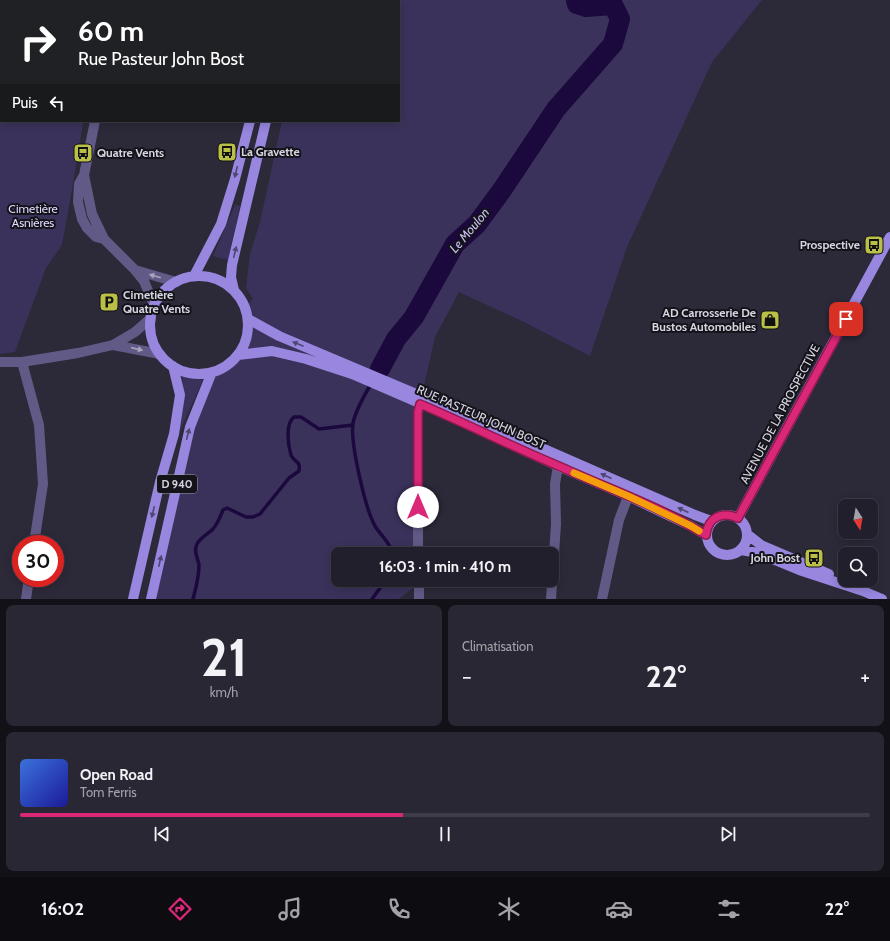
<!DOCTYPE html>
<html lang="fr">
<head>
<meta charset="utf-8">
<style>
  :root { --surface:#211f2b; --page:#292733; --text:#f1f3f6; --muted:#a2a2a9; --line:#3e3d47; --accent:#db2777 }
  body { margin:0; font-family:Cabin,sans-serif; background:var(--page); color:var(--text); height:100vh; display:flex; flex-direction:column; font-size:15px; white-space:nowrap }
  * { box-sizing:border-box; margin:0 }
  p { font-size:13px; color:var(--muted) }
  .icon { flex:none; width:22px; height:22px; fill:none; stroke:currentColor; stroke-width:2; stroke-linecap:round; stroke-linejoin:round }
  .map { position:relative; height:599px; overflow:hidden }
  .side { display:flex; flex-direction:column; gap:6px; padding:6px; background:#121118; flex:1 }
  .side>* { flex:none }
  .hud { position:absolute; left:0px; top:0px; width:400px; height:122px; box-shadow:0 2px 10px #0003,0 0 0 1px var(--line); background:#202124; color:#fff; overflow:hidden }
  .needle { width:26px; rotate:169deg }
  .tools { position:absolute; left:838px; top:499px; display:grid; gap:8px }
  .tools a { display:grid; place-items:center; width:40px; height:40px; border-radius:8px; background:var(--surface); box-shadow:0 2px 10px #0003,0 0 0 1px var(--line); font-size:20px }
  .speed { position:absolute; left:12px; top:535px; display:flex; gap:8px; font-size:20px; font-weight:700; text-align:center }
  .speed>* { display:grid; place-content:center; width:52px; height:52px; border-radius:50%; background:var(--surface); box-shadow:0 2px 10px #0003,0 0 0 1px var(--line); line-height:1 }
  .speed .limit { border:6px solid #d22; background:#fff; color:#111 }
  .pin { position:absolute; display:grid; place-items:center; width:34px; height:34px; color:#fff; margin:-17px; border-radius:8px; box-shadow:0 2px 6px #0006 }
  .me { position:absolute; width:44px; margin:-22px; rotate:0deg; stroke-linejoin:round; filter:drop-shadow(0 0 3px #0008) }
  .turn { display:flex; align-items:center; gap:14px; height:84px; padding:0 12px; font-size:18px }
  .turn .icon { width:52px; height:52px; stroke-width:2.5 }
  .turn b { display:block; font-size:28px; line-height:34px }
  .then { display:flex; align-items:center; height:38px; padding:0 12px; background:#0003; gap:8px; font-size:15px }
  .big { font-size:30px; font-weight:700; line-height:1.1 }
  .side .tile { flex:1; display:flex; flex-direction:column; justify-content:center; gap:6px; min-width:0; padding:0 14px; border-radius:8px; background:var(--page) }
  .side .dial { align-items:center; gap:0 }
  .dial b { font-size:52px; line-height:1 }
  .song { display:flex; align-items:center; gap:12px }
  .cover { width:48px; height:48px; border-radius:6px; background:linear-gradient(135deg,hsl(220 70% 55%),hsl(240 70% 35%)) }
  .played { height:4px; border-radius:2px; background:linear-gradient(90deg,var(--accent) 45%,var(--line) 45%) }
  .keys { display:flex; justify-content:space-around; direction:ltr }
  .heat { display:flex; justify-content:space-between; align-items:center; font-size:22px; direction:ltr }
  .side .tiles { flex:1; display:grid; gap:6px; grid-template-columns:1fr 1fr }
  .tile:last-child { grid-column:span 2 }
  .trip { position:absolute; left:331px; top:547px; width:228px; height:40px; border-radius:8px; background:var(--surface); box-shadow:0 2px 10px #0003,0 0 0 1px var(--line); font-weight:700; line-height:40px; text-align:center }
  .menu { display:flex; height:64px; justify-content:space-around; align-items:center; background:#0d0c11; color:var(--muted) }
  .menu .icon { width:28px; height:28px }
  .menu .active { color:var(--accent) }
  .menu b { font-size:18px; color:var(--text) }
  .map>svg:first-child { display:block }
  .green { fill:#3b325b }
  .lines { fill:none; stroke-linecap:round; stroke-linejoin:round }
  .stream { stroke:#1b093e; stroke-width:3.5 }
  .river { stroke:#1b093e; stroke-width:20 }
  .minor { stroke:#625a86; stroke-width:10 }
  .major { stroke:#9886df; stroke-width:10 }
  .oneway { fill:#4f4773 }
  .oneway2 { fill:#a8a4bc }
  .route-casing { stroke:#8e194d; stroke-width:10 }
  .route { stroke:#db2777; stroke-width:7 }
  .slow { stroke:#f59e0b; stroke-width:7 }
  .labels { text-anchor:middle; stroke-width:4; stroke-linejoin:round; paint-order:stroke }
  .shield { fill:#14131a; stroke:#9c9ca5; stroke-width:1 }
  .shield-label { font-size:11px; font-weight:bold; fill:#d7d6e0 }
  .poi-label { font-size:12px; font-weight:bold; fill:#d7d6e0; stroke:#14131a; text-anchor:start }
  .park-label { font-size:12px; fill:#dfdafe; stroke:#14131a }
  .street-label { font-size:12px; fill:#d7d6e0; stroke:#14131a }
  .water-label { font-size:13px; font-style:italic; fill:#c5bdf2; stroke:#14131a }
</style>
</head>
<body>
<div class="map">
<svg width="890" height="599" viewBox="0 0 890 599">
  <rect width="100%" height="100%" fill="#2c2939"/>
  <path class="green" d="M 309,0 L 762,0 L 712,62 L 627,247 L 590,356 L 524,322 L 459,292 L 435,337 L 420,403 L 418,554 L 338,554 L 338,580 L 418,580 L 419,583 L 399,599 L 151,599 L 183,457 L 212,372 L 231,365 L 244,344 L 248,332 L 248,319 L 245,307 L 253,299 L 246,288 L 250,254 L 260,222 L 282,121 L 399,121 L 399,1 L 309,1 Z
    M 0,111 L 1,121 L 68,121 L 83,123 L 73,184 L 62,245 L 46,268 L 15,352 L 0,354 Z
    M 235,205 L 240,206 L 228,260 L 213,256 Z
    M 182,376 L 203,380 L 179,433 L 184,396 Z"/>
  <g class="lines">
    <path class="stream" d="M 376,375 L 380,369
      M 371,384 C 364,396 356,409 353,423 C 350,442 365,508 375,526 C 381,536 390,542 393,554
      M 193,599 C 196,588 199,577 199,565 C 198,558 193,551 197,544 C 201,537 208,534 213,529 C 218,523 220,517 223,510 L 227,508 L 246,517 L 253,517 L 260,514 L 289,478 L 299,471 C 301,460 294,463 291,455 C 288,445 285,424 294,417 L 301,417 L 319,429 L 353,425
      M 372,599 L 386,580"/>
    <path class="river" d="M 380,369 L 396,339 L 414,317 L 455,244 L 477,224 L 502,190 L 556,109 L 613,44 L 620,19 L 613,5 L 586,7 L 577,4 L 576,0"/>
    <path class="minor" d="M 119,1 L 119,0
      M 95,121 L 84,175 L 79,184 L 78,202 L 82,219 L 87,228 L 96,237 L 104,239
      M 84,175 L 92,214 L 104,239
      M 100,235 L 135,270 L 144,281 L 154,305
      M 135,270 L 176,282
      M 113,345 L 160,354
      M 0,362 L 22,362 L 78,353 L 113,345 L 135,332 L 151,318
      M 22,362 L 39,425 L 43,484 L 34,544
      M 418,554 L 418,412 L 420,404
      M 419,580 L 419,599
      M 26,599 L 29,578
      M 551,599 L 556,524 L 555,484 L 558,466
      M 602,599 L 619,520 L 631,489"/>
    <path class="major" d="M 281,1 L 281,0
      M 295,1 L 295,0
      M 194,276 L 221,224 L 235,179 L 250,121
      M150 325a49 49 0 1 1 98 0a49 49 0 1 1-98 0Z
      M 234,290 L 231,277 L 232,265 L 266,121
      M 248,319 L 279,336 L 471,417 L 695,515 L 711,521
      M 238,355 L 272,351 L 306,359 L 352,374 L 456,419 L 558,466 L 628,496 L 691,526 L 706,535
      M707 535a20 20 0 1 1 40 0a20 20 0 1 1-40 0Z
      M 738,518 L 890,237
      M 747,534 L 761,545 L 829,574
      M 741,550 L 758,553 L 799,570 L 863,591 L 882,599
      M 133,599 L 160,482 L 174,434 L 180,395 L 173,366
      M 151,599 L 190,427 L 212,372"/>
  </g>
  <defs><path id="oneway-solid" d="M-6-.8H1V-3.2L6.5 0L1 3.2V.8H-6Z"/></defs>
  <g class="oneway">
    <use href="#oneway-solid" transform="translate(236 172) rotate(104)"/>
    <use href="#oneway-solid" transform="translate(235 252) rotate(-77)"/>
    <use href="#oneway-solid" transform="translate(298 344) rotate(-157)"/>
    <use href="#oneway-solid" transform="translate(188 434) rotate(-76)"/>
    <use href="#oneway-solid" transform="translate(606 476) rotate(-156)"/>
    <use href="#oneway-solid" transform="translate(683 510) rotate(-156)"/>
    <use href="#oneway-solid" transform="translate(153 512) rotate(103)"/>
    <use href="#oneway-solid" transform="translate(160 561) rotate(-77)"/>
  </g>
  <g class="oneway2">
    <use href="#oneway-solid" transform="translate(155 276) rotate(-164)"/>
    <use href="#oneway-solid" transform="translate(137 349) rotate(13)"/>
  </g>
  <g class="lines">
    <defs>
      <path id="route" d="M 418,507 L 418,412 L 420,404 C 467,424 513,447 561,467 C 609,489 661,507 706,535 C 708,517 722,511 738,518 L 846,319"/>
    </defs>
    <use href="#route" class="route-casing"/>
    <use href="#route" class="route"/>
    <path class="slow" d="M 574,473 L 628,496 L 691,526 L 699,531"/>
  </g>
  <defs>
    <symbol id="bus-square" viewBox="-11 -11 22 22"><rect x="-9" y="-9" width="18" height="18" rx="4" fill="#bac045" stroke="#14131a"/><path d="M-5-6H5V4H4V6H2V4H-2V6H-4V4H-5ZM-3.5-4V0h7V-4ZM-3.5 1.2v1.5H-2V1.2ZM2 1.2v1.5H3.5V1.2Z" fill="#111"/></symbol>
    <symbol id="parking-square" viewBox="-11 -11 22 22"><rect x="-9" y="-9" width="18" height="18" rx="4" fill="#bac045" stroke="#14131a"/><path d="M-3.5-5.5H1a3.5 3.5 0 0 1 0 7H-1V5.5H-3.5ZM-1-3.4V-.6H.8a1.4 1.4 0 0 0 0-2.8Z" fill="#111"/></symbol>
    <symbol id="shop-square" viewBox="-11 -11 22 22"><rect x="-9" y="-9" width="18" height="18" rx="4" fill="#bac045" stroke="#14131a"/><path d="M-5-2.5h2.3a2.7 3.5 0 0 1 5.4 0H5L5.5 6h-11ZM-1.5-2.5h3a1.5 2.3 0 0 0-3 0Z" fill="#111"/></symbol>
  </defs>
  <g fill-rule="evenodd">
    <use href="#bus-square" x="216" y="141" width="22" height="22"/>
    <use href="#bus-square" x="72" y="142" width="22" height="22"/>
    <use href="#bus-square" x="863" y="234" width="22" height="22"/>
    <use href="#parking-square" x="98" y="291" width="22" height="22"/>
    <use href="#shop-square" x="759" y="309" width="22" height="22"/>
    <use href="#bus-square" x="803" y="547" width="22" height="22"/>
  </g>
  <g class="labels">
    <rect class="shield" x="157" y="475" width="40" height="18" rx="3"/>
    <g class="shield-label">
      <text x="177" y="488">D 940</text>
    </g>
    <g class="poi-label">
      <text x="241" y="156">La Gravette</text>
      <text x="97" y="157">Quatre Vents</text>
      <text x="860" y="249" text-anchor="end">Prospective</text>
      <text x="123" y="299">Cimetière<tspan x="123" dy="14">Quatre Vents</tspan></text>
      <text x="756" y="317" text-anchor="end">AD Carrosserie De<tspan x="756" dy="14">Bustos Automobiles</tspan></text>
      <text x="800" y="562" text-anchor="end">John Bost</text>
    </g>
    <g class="park-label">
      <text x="33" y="213">Cimetière<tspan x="33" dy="14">Asnières</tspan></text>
    </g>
    <g class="street-label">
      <text transform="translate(780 414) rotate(-62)" y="4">AVENUE DE LA PROSPECTIVE</text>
      <text transform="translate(481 417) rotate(24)" y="4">RUE PASTEUR JOHN BOST</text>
    </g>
    <g class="water-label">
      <text transform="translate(469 230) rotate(-50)" y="5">Le Moulon</text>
    </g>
  </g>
</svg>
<div class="tools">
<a><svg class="needle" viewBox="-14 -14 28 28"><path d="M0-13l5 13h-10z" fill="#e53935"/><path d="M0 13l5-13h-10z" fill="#a2a2a9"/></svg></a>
<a><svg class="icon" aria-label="search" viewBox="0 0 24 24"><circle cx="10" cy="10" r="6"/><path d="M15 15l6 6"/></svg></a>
</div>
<div class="speed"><div class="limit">30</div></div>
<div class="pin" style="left:846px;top:319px;background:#d93025"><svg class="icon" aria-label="arrive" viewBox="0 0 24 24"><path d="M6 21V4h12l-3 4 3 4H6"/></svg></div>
<svg class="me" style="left:418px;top:507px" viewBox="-20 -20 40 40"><circle r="19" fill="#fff"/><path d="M0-13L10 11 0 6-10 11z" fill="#db2777"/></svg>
<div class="trip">16:03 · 1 min · 410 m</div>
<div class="hud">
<div class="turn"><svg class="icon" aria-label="right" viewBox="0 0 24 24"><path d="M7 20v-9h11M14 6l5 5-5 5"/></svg><div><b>60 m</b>Rue Pasteur John Bost</div></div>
<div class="then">Puis<svg class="icon" aria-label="left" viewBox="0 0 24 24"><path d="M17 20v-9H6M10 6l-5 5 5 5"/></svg></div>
</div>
</div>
<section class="side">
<div class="tiles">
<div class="tile dial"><b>21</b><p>km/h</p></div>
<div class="tile"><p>Climatisation</p>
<div class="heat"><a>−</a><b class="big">22°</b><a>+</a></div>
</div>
<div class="tile">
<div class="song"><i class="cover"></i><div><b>Open Road</b><p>Tom Ferris</p></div></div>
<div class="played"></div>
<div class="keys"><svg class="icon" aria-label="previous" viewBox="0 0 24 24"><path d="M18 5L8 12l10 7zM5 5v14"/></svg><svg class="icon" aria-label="pause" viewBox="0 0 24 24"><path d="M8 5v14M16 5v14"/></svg><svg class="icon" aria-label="next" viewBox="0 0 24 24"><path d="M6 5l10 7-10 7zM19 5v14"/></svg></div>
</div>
</div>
</section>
<nav class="menu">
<b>16:02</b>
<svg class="icon active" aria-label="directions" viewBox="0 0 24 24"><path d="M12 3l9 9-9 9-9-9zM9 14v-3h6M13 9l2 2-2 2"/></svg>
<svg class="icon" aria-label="music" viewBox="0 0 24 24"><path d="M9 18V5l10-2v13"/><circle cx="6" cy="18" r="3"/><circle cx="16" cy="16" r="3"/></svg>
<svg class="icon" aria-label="phone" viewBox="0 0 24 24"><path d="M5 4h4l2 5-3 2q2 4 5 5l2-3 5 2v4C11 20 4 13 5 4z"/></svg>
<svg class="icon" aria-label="climate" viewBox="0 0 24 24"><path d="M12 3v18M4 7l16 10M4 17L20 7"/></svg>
<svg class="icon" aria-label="car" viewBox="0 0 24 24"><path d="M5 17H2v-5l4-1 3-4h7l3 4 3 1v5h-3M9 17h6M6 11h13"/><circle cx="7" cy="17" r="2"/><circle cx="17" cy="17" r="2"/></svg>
<svg class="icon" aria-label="filters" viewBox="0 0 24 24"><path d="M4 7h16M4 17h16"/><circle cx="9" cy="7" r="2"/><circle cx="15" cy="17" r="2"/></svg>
<b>22°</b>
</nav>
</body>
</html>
